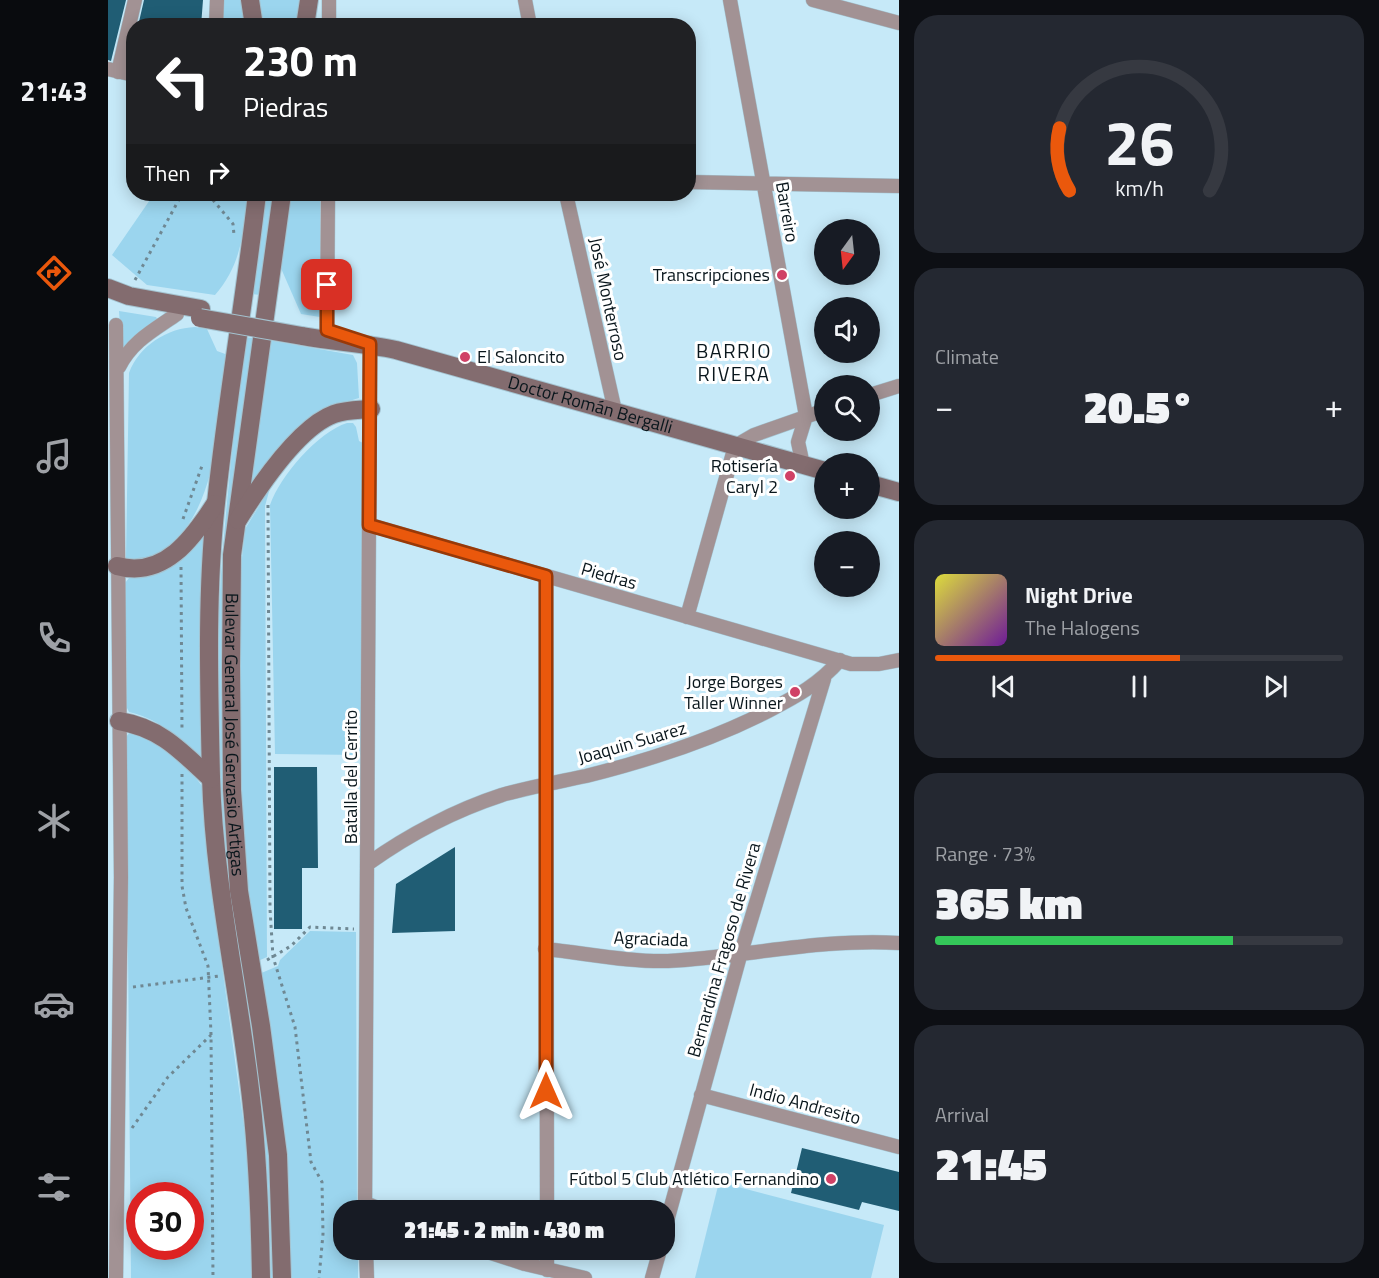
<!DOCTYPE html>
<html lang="en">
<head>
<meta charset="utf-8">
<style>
  :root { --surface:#171b24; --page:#242831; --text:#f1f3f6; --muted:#9ea1a6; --line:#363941; --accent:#ea580c }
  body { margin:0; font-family:"Titillium Web",sans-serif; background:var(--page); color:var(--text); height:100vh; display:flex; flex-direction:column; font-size:22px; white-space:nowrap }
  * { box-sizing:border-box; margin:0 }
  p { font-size:20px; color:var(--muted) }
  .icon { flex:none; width:33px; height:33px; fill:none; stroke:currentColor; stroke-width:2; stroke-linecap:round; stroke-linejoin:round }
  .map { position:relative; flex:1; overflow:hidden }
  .side { display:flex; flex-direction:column; gap:15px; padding:15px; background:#0d0f14; width:480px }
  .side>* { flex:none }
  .hud { position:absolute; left:18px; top:18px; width:570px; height:183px; border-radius:24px; box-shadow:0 3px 15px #0003; background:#202124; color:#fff; overflow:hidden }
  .needle { width:39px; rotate:195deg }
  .controls { position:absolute; left:706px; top:219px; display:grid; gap:12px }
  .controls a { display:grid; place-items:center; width:66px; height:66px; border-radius:50%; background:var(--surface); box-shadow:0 3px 15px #0003; font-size:30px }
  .speed { position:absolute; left:18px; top:1182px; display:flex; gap:12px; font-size:30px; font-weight:700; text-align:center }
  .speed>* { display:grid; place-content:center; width:78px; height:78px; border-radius:50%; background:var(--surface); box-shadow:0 3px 15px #0003; line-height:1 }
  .speed .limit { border:9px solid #d22; background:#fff; color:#111 }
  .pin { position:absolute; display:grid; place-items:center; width:51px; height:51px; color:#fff; margin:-26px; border-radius:12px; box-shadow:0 3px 9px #0006 }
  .me { position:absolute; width:66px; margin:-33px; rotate:0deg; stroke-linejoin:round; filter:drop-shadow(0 0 4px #0008) }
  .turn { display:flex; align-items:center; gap:21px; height:126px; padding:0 18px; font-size:27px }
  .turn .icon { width:78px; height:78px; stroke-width:2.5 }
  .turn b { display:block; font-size:42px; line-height:51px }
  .then { display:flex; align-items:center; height:57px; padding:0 18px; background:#0003; gap:12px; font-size:22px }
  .big { font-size:45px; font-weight:800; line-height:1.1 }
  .side .widget { flex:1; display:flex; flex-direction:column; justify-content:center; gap:9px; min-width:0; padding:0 21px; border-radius:24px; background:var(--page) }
  .side .dial { align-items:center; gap:0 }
  .dial svg { height:156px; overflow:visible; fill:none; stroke:var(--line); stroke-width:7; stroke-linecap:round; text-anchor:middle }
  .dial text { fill:var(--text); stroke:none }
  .song { display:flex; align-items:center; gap:18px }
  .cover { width:72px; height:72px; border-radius:9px; background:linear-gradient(135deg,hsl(60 70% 55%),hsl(280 70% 35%)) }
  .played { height:6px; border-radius:3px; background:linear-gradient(90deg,var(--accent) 60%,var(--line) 60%) }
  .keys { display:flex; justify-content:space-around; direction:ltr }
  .heat { display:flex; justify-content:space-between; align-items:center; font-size:33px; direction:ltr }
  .charge { height:9px; border-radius:4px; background:linear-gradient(90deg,#34c759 73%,var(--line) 0) }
  .trip { position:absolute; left:225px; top:1200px; width:342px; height:60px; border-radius:24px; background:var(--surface); box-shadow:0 3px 15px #0003; font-weight:800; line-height:60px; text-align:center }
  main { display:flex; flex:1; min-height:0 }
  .tabs { display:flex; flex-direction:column; width:108px; justify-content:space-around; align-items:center; background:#090b0e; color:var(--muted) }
  .tabs .icon { width:42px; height:42px }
  .tabs .on { color:var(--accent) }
  .tabs b { font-size:27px; color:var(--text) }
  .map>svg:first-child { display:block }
  .green { fill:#9bd5ee; fill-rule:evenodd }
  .building { fill:#205d74 }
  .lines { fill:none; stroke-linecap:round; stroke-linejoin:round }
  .street-casing { stroke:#a4c3d0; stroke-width:15 }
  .secondary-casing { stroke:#a4c3d0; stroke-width:20 }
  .path { stroke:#6f8893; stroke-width:3; stroke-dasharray:3 4.5; stroke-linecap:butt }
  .street { stroke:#a29294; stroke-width:14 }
  .secondary { stroke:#836c6f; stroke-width:18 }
  .secondary-bridge-casing { stroke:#a4c3d0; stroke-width:20; stroke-linecap:butt }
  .secondary-bridge { stroke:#836c6f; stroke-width:18 }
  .route-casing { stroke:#983908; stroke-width:15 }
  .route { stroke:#ea580c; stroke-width:10 }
  .poi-dot { fill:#d04166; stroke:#fff; stroke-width:2 }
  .labels { text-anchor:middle; stroke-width:6; stroke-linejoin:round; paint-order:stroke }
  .street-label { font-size:18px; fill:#09161c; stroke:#fff }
  .poi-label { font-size:18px; fill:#09161c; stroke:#fff; text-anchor:end }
  .neighbourhood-label { font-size:20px; letter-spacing:1.5px; fill:#09161c; stroke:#fff }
</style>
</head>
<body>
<main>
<nav class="tabs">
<b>21:43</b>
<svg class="icon on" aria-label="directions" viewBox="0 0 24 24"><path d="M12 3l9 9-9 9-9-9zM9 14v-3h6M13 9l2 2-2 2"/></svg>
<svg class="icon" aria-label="music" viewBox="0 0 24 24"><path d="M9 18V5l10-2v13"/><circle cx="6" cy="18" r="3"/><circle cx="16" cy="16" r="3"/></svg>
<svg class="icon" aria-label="phone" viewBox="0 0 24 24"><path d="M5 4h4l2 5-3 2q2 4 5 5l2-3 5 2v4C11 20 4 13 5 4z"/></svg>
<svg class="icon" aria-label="climate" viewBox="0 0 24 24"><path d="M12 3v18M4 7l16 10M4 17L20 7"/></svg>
<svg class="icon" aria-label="car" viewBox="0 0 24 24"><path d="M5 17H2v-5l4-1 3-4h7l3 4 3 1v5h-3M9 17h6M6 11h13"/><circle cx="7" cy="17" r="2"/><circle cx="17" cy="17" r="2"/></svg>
<svg class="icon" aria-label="filters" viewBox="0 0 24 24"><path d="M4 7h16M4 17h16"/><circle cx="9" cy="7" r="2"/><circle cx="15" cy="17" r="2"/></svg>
</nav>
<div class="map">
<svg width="791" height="1278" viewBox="0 0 791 1278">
  <rect width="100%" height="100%" fill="#c6e9f8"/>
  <path class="green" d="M 104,0 L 133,0 L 137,25 L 104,26 Z
    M 151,0 L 192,0 L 189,25 L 155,25 Z
    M 46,194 L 140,194 C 135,233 134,264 107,295 L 39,285 L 4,255 Z
    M 157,194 L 166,194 L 152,295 L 143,294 Z
    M 181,194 L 212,194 L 212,317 L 193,314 L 172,266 Z
    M 11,311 L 48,317 L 50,320 L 14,351 Z
    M 87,327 L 99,329 L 109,351 L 120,355 C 110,424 111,547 23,562 L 18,558 L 21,373 C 31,346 59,328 87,327 Z
    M 137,337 L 145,338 L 126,476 L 136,972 L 163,1158 L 167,1278 L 163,1278 C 162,1125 126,977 113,825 C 99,662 118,499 137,337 Z
    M 160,340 L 245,355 L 249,363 L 251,398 L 215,409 L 201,419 L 142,486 Z
    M 239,423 L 245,423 L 248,427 L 251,441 L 255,443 L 254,755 L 167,754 L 162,505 C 172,476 210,432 239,423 Z
    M 162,488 L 157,506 L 159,957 L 150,961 L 140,889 L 133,790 L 132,577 L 137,529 Z
    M 96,533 L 94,758 C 65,739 58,721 21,712 L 19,708 L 17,583 L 21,578 L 53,571 Z
    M 23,731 L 43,737 L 81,769 L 94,786 L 104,894 L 139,1147 L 144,1278 L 23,1278 L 18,737 ZM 32,1196 L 82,1196 L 82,1246 L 32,1246 Z
    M 202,931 L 248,932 L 249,1210 L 236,1210 L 236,1250 L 250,1250 L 250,1278 L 183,1278 L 179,1174 L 151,974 L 170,966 L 172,960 Z
    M 611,1182 L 776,1225 L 763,1278 L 587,1278 Z"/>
  <path class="building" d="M 0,0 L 18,0 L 3,61 L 0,60 Z
    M 36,0 L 95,0 L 93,26 L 30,26 Z
    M 166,767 L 209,767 L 210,868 L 194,868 L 194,929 L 166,929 Z
    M 347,847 L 347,931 L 284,933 L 288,884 Z
    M 694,1148 L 791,1172 L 791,1211 L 754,1202 L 751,1210 L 683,1193 Z"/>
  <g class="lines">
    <defs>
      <path id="street" d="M 221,0 L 221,26
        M 417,0 L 422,26
        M 622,0 L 698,416 L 690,442 L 695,465
        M 705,0 L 791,23
        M 108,26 L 109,0
        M 0,69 L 26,75
        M 10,72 L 27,0
        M 580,182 L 791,186
        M 458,194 L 507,411
        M 8,325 L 13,877 L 8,1278
        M 219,330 L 220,194
        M 11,367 C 24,341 46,330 69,314
        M 762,395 L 791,386
        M 262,525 L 743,664 L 771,664 L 791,660
        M 438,576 L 439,1210
        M 579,617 L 627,446 L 646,435 L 717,410
        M 261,863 C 300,835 348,810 394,795 C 422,787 450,782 478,776 C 542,760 604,740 662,710 C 689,696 711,684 732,660
        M 437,949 C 477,953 520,962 560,961 C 637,957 714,938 791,943
        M 593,1095 L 791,1147
        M 257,1203 L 275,1210
        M 257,1210 L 262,344
        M 556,1232 L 632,956 L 716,679
        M 258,1250 L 259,1278
        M 374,1250 L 417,1264 L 477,1278
        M 439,1250 L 439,1270
        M 544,1278 L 552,1250"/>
      <g id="secondary">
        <path d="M 142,0 L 146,26"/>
        <path d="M 197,26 L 201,0"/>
        <path d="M 149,194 C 137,297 119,400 108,503 C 98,593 101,686 103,777 C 106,886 131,990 143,1098 C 150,1157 152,1218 153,1278"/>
        <path id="s1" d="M 174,194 L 124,555 L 123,666 L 124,790 L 131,891 L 153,1026 L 170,1155 L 174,1278"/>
        <path d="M 0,288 L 21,296 L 93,309"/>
        <path id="s2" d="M 194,336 C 226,342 256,343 288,350 L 717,471"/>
        <path d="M 762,484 L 791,492"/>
        <path d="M 130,520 C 150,488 190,427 226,414 C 237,410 251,410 263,409"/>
        <path d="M 9,566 C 56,579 85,538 107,504"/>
        <path d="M 11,721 C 53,728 73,751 103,779"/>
      </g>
    </defs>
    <use href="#street" class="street-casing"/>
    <use href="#secondary" class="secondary-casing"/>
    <path class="path" d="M 100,194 L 125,224 L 126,235
      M 27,280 L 74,194
      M 160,505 L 162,909 L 165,957 L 187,1027 L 203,1162 L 214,1182 L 215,1234 L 211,1278
      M 75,519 L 95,463
      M 73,567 L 74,732
      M 74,774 L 74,886 L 78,908 L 100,966 L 103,1034 L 105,1278
      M 159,960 L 183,946 L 202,927 L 246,929
      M 25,987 L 111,976
      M 24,1128 L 60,1077 L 103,1035"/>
    <use href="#street" class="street"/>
    <use href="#secondary" class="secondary"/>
    <defs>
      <path id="secondary-bridge" d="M 92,318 L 194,336"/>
    </defs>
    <use href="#secondary-bridge" class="secondary-bridge-casing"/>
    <use href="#secondary-bridge" class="secondary-bridge"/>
  </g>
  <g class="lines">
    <defs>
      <path id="route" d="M 219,285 L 219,330 L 262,344 L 261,525 L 438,576 L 438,1091"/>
    </defs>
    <use href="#route" class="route-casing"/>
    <use href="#route" class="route"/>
  </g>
  <g class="poi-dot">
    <circle cx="674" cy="275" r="6"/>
    <circle cx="357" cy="357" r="6"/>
    <circle cx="682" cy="476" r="6"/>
    <circle cx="687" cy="692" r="6"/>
    <circle cx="723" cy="1179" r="6"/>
  </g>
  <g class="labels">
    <g class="street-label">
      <text transform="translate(679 212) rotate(80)" y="6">Barreiro</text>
      <text transform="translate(500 299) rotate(78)" y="6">José Monterroso</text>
      <text dy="6" stroke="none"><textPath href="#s2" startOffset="297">Doctor Román Bergalli</textPath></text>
      <text transform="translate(501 576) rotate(16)" y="6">Piedras</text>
      <text dy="6" stroke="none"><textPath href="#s1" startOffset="544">Bulevar General José Gervasio Artigas</textPath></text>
      <text transform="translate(524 743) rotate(-16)" y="6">Joaquin Suarez</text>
      <text transform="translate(243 777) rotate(-90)" y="6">Batalla del Cerrito</text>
      <text transform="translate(543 939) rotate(2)" y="6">Agraciada</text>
      <text transform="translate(616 950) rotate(-74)" y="6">Bernardina Fragoso de Rivera</text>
      <text transform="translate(697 1104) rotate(15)" y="6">Indio Andresito</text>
    </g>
    <g class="poi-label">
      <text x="662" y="281">Transcripciones</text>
      <text x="369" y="363" text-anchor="start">El Saloncito</text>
      <text x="670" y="472">Rotisería<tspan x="670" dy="21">Caryl 2</tspan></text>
      <text x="675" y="688">Jorge Borges<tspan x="675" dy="21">Taller Winner</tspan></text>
      <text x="711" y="1185">Fútbol 5 Club Atlético Fernandino</text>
    </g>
    <g class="neighbourhood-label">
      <text x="626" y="358">BARRIO<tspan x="626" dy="23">RIVERA</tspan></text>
    </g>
  </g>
</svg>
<div class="controls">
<a><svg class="needle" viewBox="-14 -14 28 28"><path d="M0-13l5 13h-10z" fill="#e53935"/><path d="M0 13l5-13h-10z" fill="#9ea1a6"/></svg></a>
<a><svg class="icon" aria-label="sound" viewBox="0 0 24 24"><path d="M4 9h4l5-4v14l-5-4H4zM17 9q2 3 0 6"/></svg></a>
<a><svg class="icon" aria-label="search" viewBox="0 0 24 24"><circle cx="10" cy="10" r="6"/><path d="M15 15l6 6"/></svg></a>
<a>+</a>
<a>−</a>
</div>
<div class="speed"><div class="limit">30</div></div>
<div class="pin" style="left:219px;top:285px;background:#d93025"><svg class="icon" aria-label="arrive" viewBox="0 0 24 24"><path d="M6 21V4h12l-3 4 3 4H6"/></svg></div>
<svg class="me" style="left:438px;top:1091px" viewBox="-20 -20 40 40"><path d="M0-17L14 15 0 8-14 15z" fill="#ea580c" stroke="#fff" stroke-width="4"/></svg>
<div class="trip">21:45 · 2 min · 430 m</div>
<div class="hud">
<div class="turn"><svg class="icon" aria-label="left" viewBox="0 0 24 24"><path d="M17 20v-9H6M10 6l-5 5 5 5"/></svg><div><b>230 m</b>Piedras</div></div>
<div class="then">Then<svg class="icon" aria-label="right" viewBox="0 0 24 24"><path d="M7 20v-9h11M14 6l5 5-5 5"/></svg></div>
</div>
</div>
<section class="side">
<div class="widget dial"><svg viewBox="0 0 100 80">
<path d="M14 69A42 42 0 1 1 86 69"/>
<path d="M14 69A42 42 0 0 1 9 37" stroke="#ea580c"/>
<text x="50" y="56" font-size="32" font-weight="700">26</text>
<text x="50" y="72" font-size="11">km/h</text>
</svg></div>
<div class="widget"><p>Climate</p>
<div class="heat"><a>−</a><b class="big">20.5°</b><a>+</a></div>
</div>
<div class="widget">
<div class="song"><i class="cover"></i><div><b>Night Drive</b><p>The Halogens</p></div></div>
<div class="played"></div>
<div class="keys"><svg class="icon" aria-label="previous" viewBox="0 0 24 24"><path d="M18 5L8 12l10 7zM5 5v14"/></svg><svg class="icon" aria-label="pause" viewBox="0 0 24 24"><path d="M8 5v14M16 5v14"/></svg><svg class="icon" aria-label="next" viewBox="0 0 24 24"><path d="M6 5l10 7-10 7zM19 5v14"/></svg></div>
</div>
<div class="widget"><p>Range · 73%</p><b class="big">365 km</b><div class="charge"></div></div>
<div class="widget"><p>Arrival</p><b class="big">21:45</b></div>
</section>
</main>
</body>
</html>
